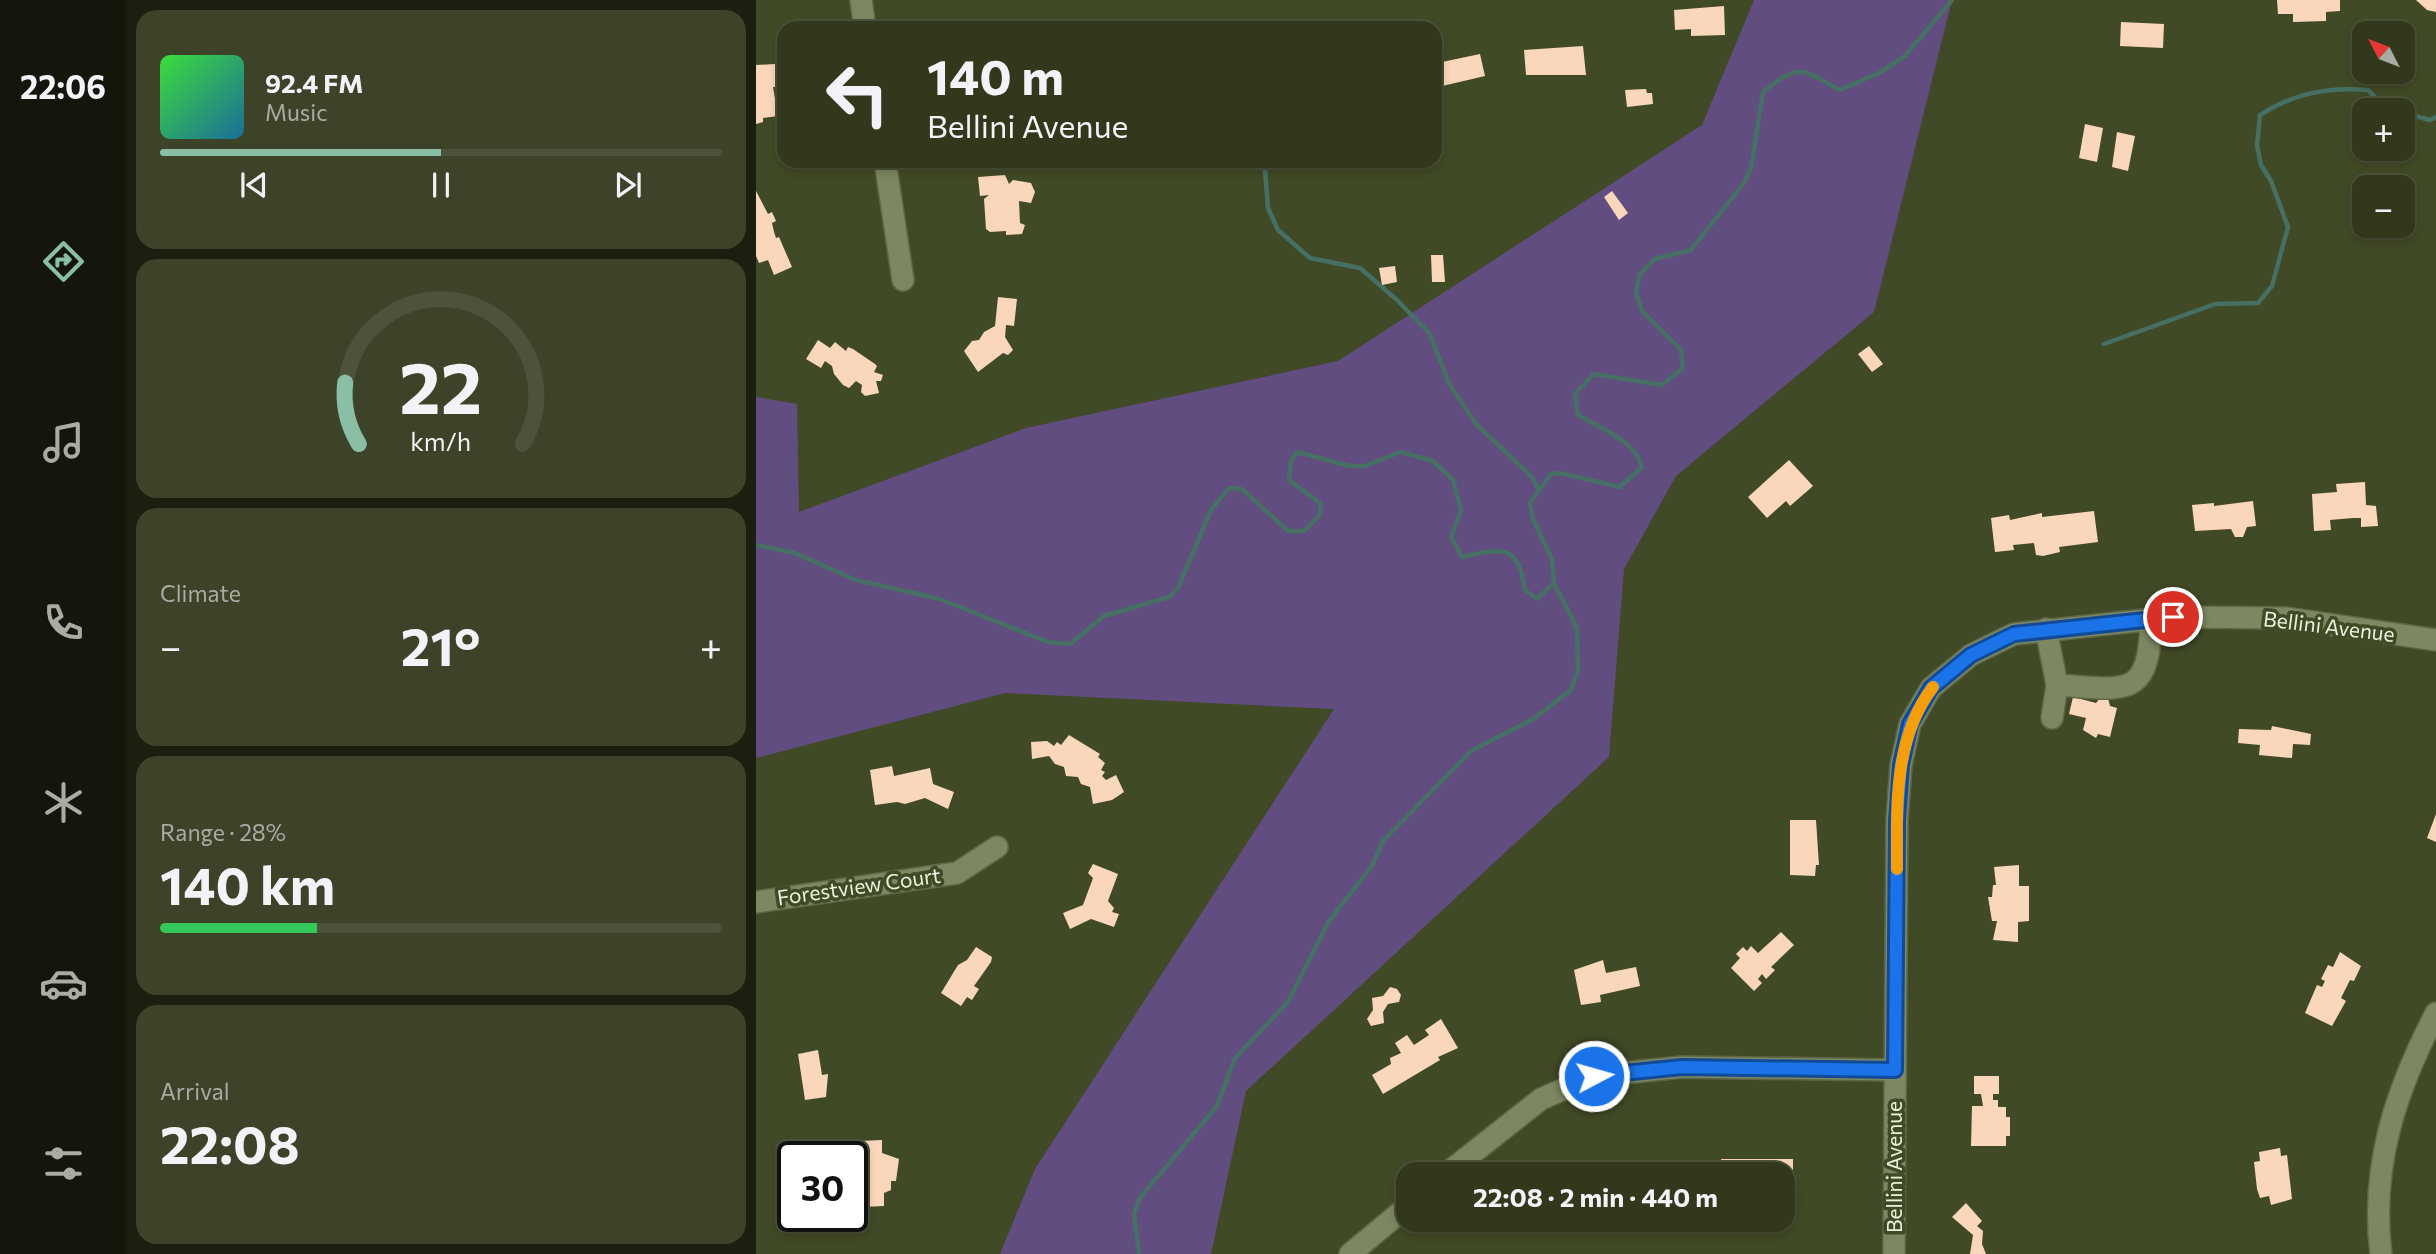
<!DOCTYPE html>
<html lang="en">
<head>
<meta charset="utf-8">
<style>
  :root { --surface:#31381c; --page:#3d4329; --text:#f1f3f6; --muted:#a8aca3; --line:#4c523b; --accent:#8abfa5 }
  body { margin:0; font-family:Commissioner,sans-serif; background:var(--page); color:var(--text); height:100vh; display:flex; flex-direction:column; font-size:26px; white-space:nowrap }
  * { box-sizing:border-box; margin:0 }
  p { font-size:23px; color:var(--muted) }
  .icon { flex:none; width:38px; height:38px; fill:none; stroke:currentColor; stroke-width:2; stroke-linecap:round; stroke-linejoin:round }
  .map { position:relative; flex:1; overflow:hidden }
  .details { display:flex; flex-direction:column; gap:10px; padding:10px; background:#1b1f0f; width:630px }
  .details>* { flex:none }
  .banner { position:absolute; left:21px; top:21px; width:665px; height:147px; border-radius:21px; box-shadow:0 4px 10px #0003,0 0 0 2px var(--line); background:#31381c; color:var(--text); overflow:hidden }
  .needle { width:46px; rotate:312deg }
  .controls { position:absolute; left:1596px; top:21px; display:grid; gap:14px }
  .controls a { display:grid; place-items:center; width:63px; height:63px; border-radius:14px; background:var(--surface); box-shadow:0 4px 10px #0003,0 0 0 2px var(--line); font-size:35px }
  .speed { position:absolute; left:21px; top:1141px; display:flex; gap:14px; font-size:35px; font-weight:700; text-align:center }
  .speed>* { display:grid; place-content:center; width:91px; height:91px; border-radius:50%; background:var(--surface); box-shadow:0 4px 10px #0003,0 0 0 2px var(--line); line-height:1 }
  .speed .limit { border:4px solid #111; border-radius:10px; background:#fff; color:#111 }
  .pin { position:absolute; display:grid; place-items:center; width:60px; height:60px; color:#fff; margin:-30px; border:4px solid #fff; border-radius:50%; box-shadow:0 2px 7px #0007 }
  .me { position:absolute; width:77px; margin:-38px; rotate:84deg; stroke-linejoin:round; filter:drop-shadow(0 0 5px #0008) }
  .turn { display:flex; align-items:center; gap:24px; height:147px; padding:0 35px; font-size:32px }
  .turn .icon { width:91px; height:91px; stroke-width:2.5 }
  .turn b { display:block; font-size:49px; line-height:60px }
  .big { font-size:52px; font-weight:700; line-height:1.1 }
  .details .widget { flex:1; display:flex; flex-direction:column; justify-content:center; gap:10px; min-width:0; padding:0 24px; border-radius:21px; background:var(--page) }
  .details .dial { align-items:center; gap:0 }
  .dial svg { height:182px; overflow:visible; fill:none; stroke:var(--line); stroke-width:7; stroke-linecap:round; text-anchor:middle }
  .dial text { fill:var(--text); stroke:none }
  .song { display:flex; align-items:center; gap:21px }
  .cover { width:84px; height:84px; border-radius:10px; background:linear-gradient(135deg,hsl(120 70% 55%),hsl(200 70% 35%)) }
  .played { height:7px; border-radius:4px; background:linear-gradient(90deg,var(--accent) 50%,var(--line) 50%) }
  .keys { display:flex; justify-content:space-around; direction:ltr }
  .heat { display:flex; justify-content:space-between; align-items:center; font-size:38px; direction:ltr }
  .charge { height:10px; border-radius:5px; background:linear-gradient(90deg,#34c759 28%,var(--line) 0) }
  .trip { position:absolute; left:640px; top:1162px; width:399px; height:70px; border-radius:21px; background:var(--surface); box-shadow:0 4px 10px #0003,0 0 0 2px var(--line); font-weight:700; line-height:70px; text-align:center }
  main { display:flex; flex:1; min-height:0 }
  .tab-bar { display:flex; flex-direction:column; width:126px; justify-content:space-around; align-items:center; background:#14160b; color:var(--muted) }
  .tab-bar .icon { width:49px; height:49px }
  .tab-bar .on { color:var(--accent) }
  .tab-bar b { font-size:32px; color:var(--text) }
  .map>svg:first-child { display:block }
  .green { fill:#614d80 }
  .lines { fill:none; stroke-linecap:round; stroke-linejoin:round }
  .stream { stroke:#467064; stroke-width:4.5 }
  .building { fill:#fad7ba }
  .minor-casing { stroke:#5e6646; stroke-width:24 }
  .minor { stroke:#7d8862; stroke-width:21 }
  .route-casing { stroke:#114b97; stroke-width:18 }
  .route { stroke:#1a73e8; stroke-width:12 }
  .slow { stroke:#f59e0b; stroke-width:12 }
  .labels { text-anchor:middle; stroke-width:7; stroke-linejoin:round; paint-order:stroke }
  .street-label { font-size:21px; fill:#eaf1dc; stroke:#414a26 }
</style>
</head>
<body>
<main>
<nav class="tab-bar">
<b>22:06</b>
<svg class="icon on" aria-label="directions" viewBox="0 0 24 24"><path d="M12 3l9 9-9 9-9-9zM9 14v-3h6M13 9l2 2-2 2"/></svg>
<svg class="icon" aria-label="music" viewBox="0 0 24 24"><path d="M9 18V5l10-2v13"/><circle cx="6" cy="18" r="3"/><circle cx="16" cy="16" r="3"/></svg>
<svg class="icon" aria-label="phone" viewBox="0 0 24 24"><path d="M5 4h4l2 5-3 2q2 4 5 5l2-3 5 2v4C11 20 4 13 5 4z"/></svg>
<svg class="icon" aria-label="climate" viewBox="0 0 24 24"><path d="M12 3v18M4 7l16 10M4 17L20 7"/></svg>
<svg class="icon" aria-label="car" viewBox="0 0 24 24"><path d="M5 17H2v-5l4-1 3-4h7l3 4 3 1v5h-3M9 17h6M6 11h13"/><circle cx="7" cy="17" r="2"/><circle cx="17" cy="17" r="2"/></svg>
<svg class="icon" aria-label="filters" viewBox="0 0 24 24"><path d="M4 7h16M4 17h16"/><circle cx="9" cy="7" r="2"/><circle cx="15" cy="17" r="2"/></svg>
</nav>
<section class="details">
<div class="widget">
<div class="song"><i class="cover"></i><div><b>92.4 FM</b><p>Music</p></div></div>
<div class="played"></div>
<div class="keys"><svg class="icon" aria-label="previous" viewBox="0 0 24 24"><path d="M18 5L8 12l10 7zM5 5v14"/></svg><svg class="icon" aria-label="pause" viewBox="0 0 24 24"><path d="M8 5v14M16 5v14"/></svg><svg class="icon" aria-label="next" viewBox="0 0 24 24"><path d="M6 5l10 7-10 7zM19 5v14"/></svg></div>
</div>
<div class="widget dial"><svg viewBox="0 0 100 80">
<path d="M14 69A42 42 0 1 1 86 69"/>
<path d="M14 69A42 42 0 0 1 8 42" stroke="#8abfa5"/>
<text x="50" y="56" font-size="32" font-weight="700">22</text>
<text x="50" y="72" font-size="11">km/h</text>
</svg></div>
<div class="widget"><p>Climate</p>
<div class="heat"><a>−</a><b class="big">21°</b><a>+</a></div>
</div>
<div class="widget"><p>Range · 28%</p><b class="big">140 km</b><div class="charge"></div></div>
<div class="widget"><p>Arrival</p><b class="big">22:08</b></div>
</section>
<div class="map">
<svg width="1680" height="1254" viewBox="0 0 1680 1254">
  <rect width="100%" height="100%" fill="#414a26"/>
  <path class="green" d="M 998,0 L 1196,0 L 1118,312 L 920,476 L 868,569 L 853,757 L 490,1091 L 455,1254 L 244,1254 L 279,1169 L 578,709 L 249,693 L 0,758 L 0,397 L 41,404 L 43,512 L 270,428 L 582,361 L 946,125 Z"/>
  <g class="lines">
    <path class="stream" d="M 1647,113 L 1674,120 L 1680,117
      M 500,161 L 509,170 L 512,208 L 522,230 L 554,258 L 604,268 L 641,300 L 674,334 L 693,384 L 721,425 L 776,477 L 782,489
      M 1348,344 L 1459,304 L 1502,303 L 1516,286 L 1532,227 L 1515,181 L 1505,165 L 1501,145 L 1504,115 C 1538,93 1572,87 1612,90 L 1629,108 L 1638,110
      M 0,545 L 39,553 L 100,580 L 184,599 L 292,642 L 314,644 L 348,616 L 413,597 L 422,588 L 455,510 L 473,488 L 486,489 L 532,531 L 548,531 L 564,515 L 565,504 L 533,480 L 535,461 L 541,452 L 594,466 L 609,466 L 645,452 L 677,461 L 697,480 L 705,510 L 695,537 L 706,557 C 746,548 762,543 769,590 L 781,599 L 798,583
      M 383,1254 L 378,1215 L 383,1199 L 461,1106 L 479,1058 L 532,1002 L 573,921 L 616,866 L 627,841 L 715,751 L 777,719 L 815,690 L 822,670 L 821,628 L 798,583 L 796,559 L 777,519 L 774,503 L 795,474 L 804,473 L 864,487 L 886,467 C 880,441 844,428 822,415 L 819,394 L 838,374 L 906,385 L 927,368 L 925,350 L 886,311 L 880,292 L 884,274 L 899,259 L 935,250 L 988,183 L 995,168 L 1007,92 C 1045,62 1044,69 1084,90 L 1123,73 L 1149,56 L 1196,0"/>
  </g>
  <path class="building" d="M 1521,0 L 1584,0 L 1584,11 L 1570,12 L 1570,21 L 1537,22 L 1537,14 L 1522,14 Z
    M 1660,0 L 1680,0 L 1680,12 L 1671,10 Z
    M 968,6 L 969,35 L 935,36 L 935,29 L 919,30 L 918,10 Z
    M 1365,22 L 1408,24 L 1407,48 L 1364,46 Z
    M 827,46 L 830,75 L 770,75 L 768,50 Z
    M 724,54 L 729,76 L 682,87 L 683,90 L 679,91 L 679,58 L 686,62 Z
    M 19,64 L 20,71 L 28,71 L 28,79 L 21,80 L 22,87 L 17,87 L 22,116 L 7,118 L 7,122 L 0,124 L 0,65 Z
    M 890,89 L 891,93 L 896,93 L 897,104 L 871,107 L 869,90 Z
    M 1329,124 L 1347,128 L 1341,162 L 1323,158 Z
    M 1361,132 L 1379,136 L 1372,171 L 1356,167 Z
    M 249,175 L 253,184 L 257,180 L 275,183 L 279,192 L 275,203 L 263,201 L 264,223 L 269,225 L 266,234 L 250,235 L 250,231 L 234,232 L 230,229 L 228,199 L 233,195 L 224,196 L 222,177 Z
    M 0,191 L 12,214 L 16,212 L 20,221 L 16,223 L 18,232 L 20,238 L 23,237 L 36,267 L 18,275 L 12,260 L 3,263 L 0,256 Z
    M 856,191 L 872,213 L 863,220 L 848,197 Z
    M 675,255 L 687,255 L 689,282 L 676,282 Z
    M 639,266 L 641,282 L 626,285 L 623,268 Z
    M 242,297 L 261,299 L 258,326 L 250,325 L 249,337 L 257,350 L 252,355 L 247,353 L 222,372 L 208,351 L 216,341 L 223,340 L 228,332 L 239,326 Z
    M 62,340 L 74,348 L 79,342 L 90,351 L 92,347 L 97,349 L 119,364 L 121,366 L 118,372 L 127,375 L 125,381 L 120,381 L 123,393 L 109,396 L 105,392 L 106,385 L 100,381 L 93,388 L 87,385 L 78,374 L 76,366 L 69,361 L 65,368 L 50,359 Z
    M 1113,346 L 1127,364 L 1116,372 L 1102,354 Z
    M 1033,460 L 1057,486 L 1034,506 L 1030,501 L 1011,518 L 992,497 Z
    M 1609,482 L 1610,505 L 1620,506 L 1622,526 L 1605,527 L 1605,518 L 1597,518 L 1574,520 L 1575,530 L 1558,531 L 1556,494 L 1581,492 L 1580,484 Z
    M 1497,501 L 1500,526 L 1491,527 L 1487,537 L 1479,537 L 1475,529 L 1439,531 L 1436,505 L 1458,503 L 1458,506 Z
    M 1338,511 L 1342,542 L 1303,547 L 1304,552 L 1287,556 L 1280,555 L 1278,543 L 1257,545 L 1258,550 L 1239,552 L 1235,518 L 1253,515 L 1254,520 L 1286,513 L 1286,517 Z
    M 1317,697 L 1340,703 L 1345,697 L 1352,698 L 1354,706 L 1361,708 L 1354,737 L 1342,734 L 1340,738 L 1327,730 L 1330,718 L 1313,714 Z
    M 1516,726 L 1555,734 L 1554,745 L 1537,744 L 1536,758 L 1503,755 L 1504,745 L 1482,743 L 1483,729 L 1515,730 Z
    M 313,735 L 344,754 L 342,757 L 349,763 L 345,770 L 349,772 L 346,776 L 350,780 L 360,775 L 368,792 L 356,800 L 337,804 L 334,787 L 325,784 L 322,777 L 310,776 L 308,767 L 299,764 L 293,756 L 276,759 L 275,742 L 291,741 L 298,746 L 301,742 L 305,745 Z
    M 136,766 L 138,776 L 174,768 L 177,784 L 198,792 L 192,809 L 169,798 L 149,804 L 141,802 L 119,805 L 114,770 Z
    M 1680,814 L 1680,842 L 1671,838 Z
    M 1034,820 L 1060,820 L 1063,865 L 1060,865 L 1059,876 L 1034,875 Z
    M 337,864 L 362,874 L 352,901 L 358,908 L 356,912 L 363,914 L 358,927 L 335,919 L 314,929 L 307,913 L 327,905 L 337,878 L 332,873 Z
    M 1263,865 L 1263,886 L 1273,886 L 1273,921 L 1262,922 L 1262,942 L 1237,940 L 1241,921 L 1236,921 L 1232,897 L 1236,897 L 1237,885 L 1240,885 L 1238,867 Z
    M 1025,932 L 1038,945 L 1015,967 L 1019,970 L 1010,979 L 1006,974 L 1002,979 L 1006,983 L 998,991 L 975,968 L 984,958 L 980,954 L 987,947 L 991,951 L 995,946 L 1002,953 Z
    M 220,947 L 236,957 L 235,962 L 218,986 L 223,989 L 216,1000 L 211,997 L 205,1006 L 185,993 L 202,965 L 211,960 Z
    M 1584,952 L 1605,966 L 1598,981 L 1594,980 L 1585,998 L 1590,1001 L 1576,1026 L 1549,1013 L 1561,985 L 1566,987 L 1569,981 L 1565,979 L 1572,965 L 1577,967 Z
    M 847,960 L 850,973 L 880,967 L 884,986 L 844,995 L 845,1002 L 825,1005 L 818,970 Z
    M 634,987 L 641,989 L 645,995 L 643,1002 L 632,1004 L 627,1012 L 628,1023 L 615,1026 L 611,1019 L 617,1010 L 616,998 L 627,996 Z
    M 685,1019 L 702,1048 L 682,1057 L 684,1060 L 627,1094 L 616,1075 L 635,1064 L 634,1058 L 645,1053 L 639,1043 L 651,1035 L 658,1045 L 673,1035 L 669,1030 Z
    M 62,1050 L 66,1075 L 72,1074 L 70,1097 L 49,1100 L 42,1054 Z
    M 1218,1076 L 1243,1076 L 1243,1094 L 1237,1094 L 1237,1100 L 1242,1100 L 1242,1107 L 1250,1107 L 1250,1117 L 1254,1117 L 1254,1136 L 1250,1136 L 1250,1146 L 1215,1146 L 1216,1106 L 1227,1106 L 1225,1094 L 1218,1094 Z
    M 126,1140 L 126,1153 L 143,1159 L 140,1181 L 135,1181 L 135,1190 L 128,1193 L 128,1206 L 107,1207 L 109,1183 L 102,1179 L 102,1170 L 108,1161 L 104,1157 L 104,1141 Z
    M 1524,1148 L 1525,1156 L 1531,1155 L 1536,1199 L 1515,1205 L 1513,1196 L 1504,1198 L 1501,1189 L 1498,1162 L 1504,1161 L 1503,1152 Z
    M 965,1159 L 1037,1159 L 1037,1181 L 1027,1180 L 1027,1174 L 965,1174 Z
    M 1210,1203 L 1226,1221 L 1221,1226 L 1227,1231 L 1226,1244 L 1230,1254 L 1214,1254 L 1217,1235 L 1196,1217 Z
    M 783,1220 L 797,1220 L 798,1226 L 784,1228 Z"/>
  <g class="lines">
    <defs>
      <path id="minor" d="M 105,0 L 109,28
        M 129,161 L 147,280
        M 1290,629 L 1301,685 L 1296,718
        M 1301,685 C 1369,689 1394,701 1395,619
        M 0,902 L 201,873 L 241,847
        M 690,1174 L 785,1099 L 838,1076 L 926,1067 L 1139,1070
        M 594,1254 L 653,1205
        M 1138,1254 L 1141,820 L 1145,765 L 1154,724 L 1175,688 L 1215,655 L 1258,634 L 1417,617 L 1530,618 L 1680,640
        M 1625,1254 C 1614,1166 1640,1090 1680,1013"/>
    </defs>
    <use href="#minor" class="minor-casing"/>
    <use href="#minor" class="minor"/>
  </g>
  <g class="lines">
    <defs>
      <path id="route" d="M 838,1076 L 926,1067 L 1139,1070 L 1141,820 L 1145,765 L 1154,724 L 1175,688 L 1215,655 L 1258,634 L 1417,617"/>
    </defs>
    <use href="#route" class="route-casing"/>
    <use href="#route" class="route"/>
    <path class="slow" d="M 1141,869 C 1141,807 1137,739 1177,687"/>
  </g>
  <g class="labels">
    <g class="street-label">
      <text transform="translate(1573 627) rotate(7)" y="7">Bellini Avenue</text>
      <text transform="translate(103 887) rotate(-8)" y="7">Forestview Court</text>
      <text transform="translate(1139 1167) rotate(-90)" y="7">Bellini Avenue</text>
    </g>
  </g>
</svg>
<div class="controls">
<a><svg class="needle" viewBox="-14 -14 28 28"><path d="M0-13l5 13h-10z" fill="#e53935"/><path d="M0 13l5-13h-10z" fill="#a8aca3"/></svg></a>
<a>+</a>
<a>−</a>
</div>
<div class="speed"><div class="limit">30</div></div>
<div class="pin" style="left:1417px;top:617px;background:#d93025"><svg class="icon" aria-label="arrive" viewBox="0 0 24 24"><path d="M6 21V4h12l-3 4 3 4H6"/></svg></div>
<svg class="me" style="left:838px;top:1076px" viewBox="-20 -20 40 40"><circle r="17" fill="#1a73e8" stroke="#fff" stroke-width="3"/><path d="M0-11L8 9 0 5-8 9z" fill="#fff"/></svg>
<div class="trip">22:08 · 2 min · 440 m</div>
<div class="banner">
<div class="turn"><svg class="icon" aria-label="left" viewBox="0 0 24 24"><path d="M17 20v-9H6M10 6l-5 5 5 5"/></svg><div><b>140 m</b>Bellini Avenue</div></div>
</div>
</div>
</main>
</body>
</html>
